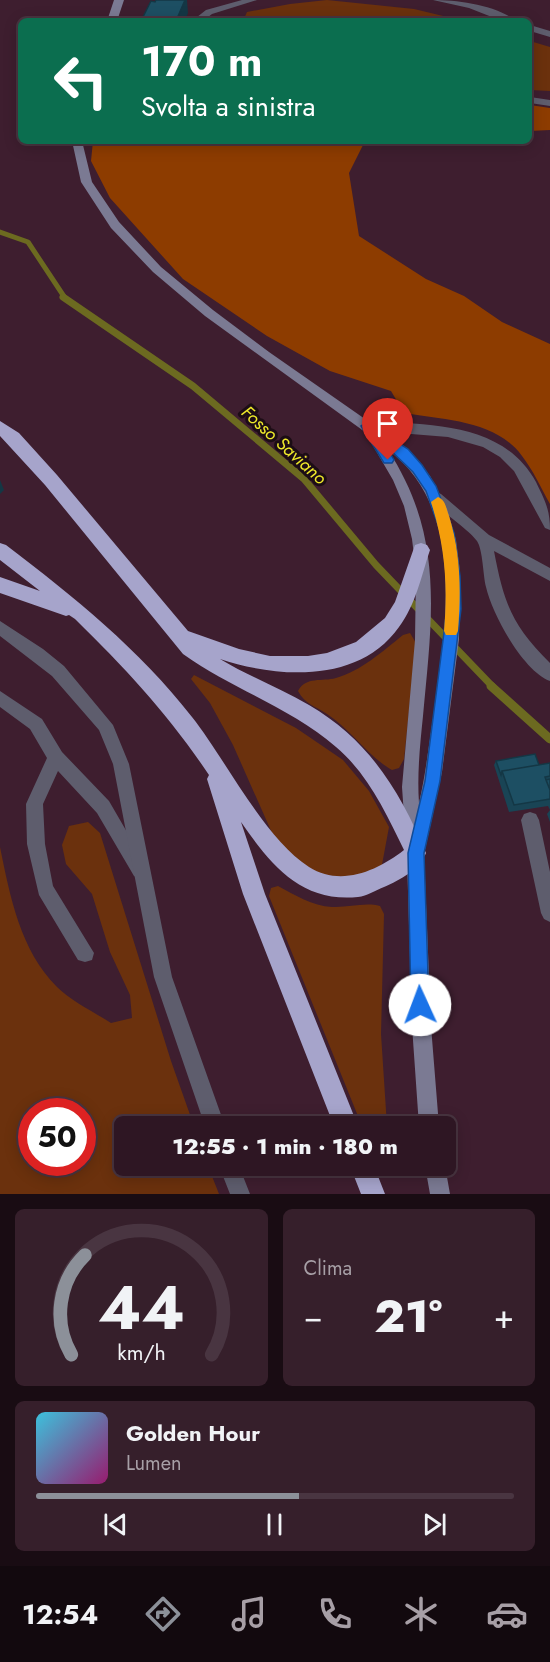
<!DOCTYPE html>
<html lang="it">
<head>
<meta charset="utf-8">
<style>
  :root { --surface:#2e1623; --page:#361f2b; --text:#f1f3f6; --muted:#a79fa6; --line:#493541; --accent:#8c9099 }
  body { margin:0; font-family:Jost,sans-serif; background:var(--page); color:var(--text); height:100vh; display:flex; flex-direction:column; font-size:22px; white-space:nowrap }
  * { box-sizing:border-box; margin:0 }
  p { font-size:20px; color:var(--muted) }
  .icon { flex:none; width:33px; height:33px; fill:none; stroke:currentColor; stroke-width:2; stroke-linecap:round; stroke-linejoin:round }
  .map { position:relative; height:1194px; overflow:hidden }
  .panel { display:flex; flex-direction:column; gap:15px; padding:15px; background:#190c13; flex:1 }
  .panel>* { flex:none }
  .hud { position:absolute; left:18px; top:18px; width:514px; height:126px; border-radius:9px; box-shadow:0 3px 15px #0003,0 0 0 2px var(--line); background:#0b6e4f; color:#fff; overflow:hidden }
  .speed { position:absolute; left:18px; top:1098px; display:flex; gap:12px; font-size:30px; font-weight:700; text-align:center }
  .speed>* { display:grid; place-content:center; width:78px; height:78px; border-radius:50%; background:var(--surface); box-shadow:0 3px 15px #0003,0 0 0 2px var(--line); line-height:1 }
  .speed .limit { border:9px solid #d22; background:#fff; color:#111 }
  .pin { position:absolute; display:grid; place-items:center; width:51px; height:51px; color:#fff; margin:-62px -26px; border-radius:50% 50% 50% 0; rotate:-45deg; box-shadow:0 0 6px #0007 }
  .pin .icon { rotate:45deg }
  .me { position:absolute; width:66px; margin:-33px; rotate:358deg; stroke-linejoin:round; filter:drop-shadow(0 0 4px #0008) }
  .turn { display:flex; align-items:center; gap:21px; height:126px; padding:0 24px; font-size:27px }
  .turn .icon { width:78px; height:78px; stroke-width:2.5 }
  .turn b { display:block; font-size:42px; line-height:51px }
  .big { font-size:45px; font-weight:800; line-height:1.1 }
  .panel .card { flex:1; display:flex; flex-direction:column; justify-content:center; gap:9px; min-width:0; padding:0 21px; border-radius:9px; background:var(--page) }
  .panel .dial { align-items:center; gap:0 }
  .dial svg { height:156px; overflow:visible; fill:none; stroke:var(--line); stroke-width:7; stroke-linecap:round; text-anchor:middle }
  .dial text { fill:var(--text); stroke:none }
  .song { display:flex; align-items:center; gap:18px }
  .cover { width:72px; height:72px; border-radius:9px; background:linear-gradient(135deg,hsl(190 70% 55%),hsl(320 70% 35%)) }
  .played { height:6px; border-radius:3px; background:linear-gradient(90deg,var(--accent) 55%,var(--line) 55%) }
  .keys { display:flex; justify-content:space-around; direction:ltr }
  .heat { display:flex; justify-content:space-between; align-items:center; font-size:33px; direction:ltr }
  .panel .tiles { flex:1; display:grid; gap:15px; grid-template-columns:1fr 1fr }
  .card:last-child { grid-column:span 2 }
  .trip { position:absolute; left:114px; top:1116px; width:342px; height:60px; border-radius:9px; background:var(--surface); box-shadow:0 3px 15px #0003,0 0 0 2px var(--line); font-weight:800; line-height:60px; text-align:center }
  .tab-bar { display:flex; height:96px; justify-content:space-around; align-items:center; background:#12090e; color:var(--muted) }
  .tab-bar .icon { width:42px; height:42px }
  .tab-bar .on { color:var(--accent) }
  .tab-bar b { font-size:27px; color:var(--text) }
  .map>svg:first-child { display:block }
  .green { fill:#6b310d; fill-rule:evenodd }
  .forest { fill:#8d3c00 }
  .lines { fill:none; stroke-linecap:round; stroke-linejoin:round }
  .stream-far2 { stroke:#6c6a20; stroke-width:5 }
  .stream-far1 { stroke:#6c6a20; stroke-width:7 }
  .stream { stroke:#6c6a20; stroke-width:9 }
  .lane { fill:#5e5d6d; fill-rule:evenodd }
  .street { fill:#5e5d6d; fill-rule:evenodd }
  .secondary { fill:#7b7a93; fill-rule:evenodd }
  .highway { fill:#a6a4cb; fill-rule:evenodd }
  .wall { fill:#194455 }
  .shaded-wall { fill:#143745 }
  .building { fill:#1d4f63; stroke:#143745; stroke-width:1.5 }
  .route { fill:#1a73e8; stroke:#114b97; stroke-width:1.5 }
  .slow { fill:#f59e0b }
  .labels { text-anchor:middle; stroke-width:6; stroke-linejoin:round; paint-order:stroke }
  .water-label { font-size:18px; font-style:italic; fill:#eee92b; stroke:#1c0d15 }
</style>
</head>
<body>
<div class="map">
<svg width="550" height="1194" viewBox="0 0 550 1194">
  <rect width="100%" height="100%" fill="#3e1e2f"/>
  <path class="green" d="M 327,0 L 414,9 L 464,21 L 243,21 L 247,12 L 290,4 Z
    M 530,41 L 550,47 L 550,91 L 530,90 Z
    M 410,633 L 416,643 L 404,759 L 399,768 L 392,770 C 370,758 350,729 327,714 C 315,706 305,704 298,691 C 306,676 322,682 336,678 C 361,671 383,651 403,635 Z
    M 194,675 L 296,728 L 343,760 L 369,791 L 389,827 L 381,870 L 345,878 L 320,874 L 300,863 L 276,842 L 233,745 L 210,703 L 191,679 Z
    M 88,822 L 100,833 L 171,1061 L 194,1126 L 124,1126 L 124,1166 L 208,1166 L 219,1194 L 0,1194 L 0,847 C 10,896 20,950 57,987 C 71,1001 94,1012 111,1023 L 132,1018 L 130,995 L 110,952 L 92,894 L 66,864 L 62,845 L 69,826 ZM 32,1112 L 82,1112 L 82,1162 L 32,1162 Z
    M 278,886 C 295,895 312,906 332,907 C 348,908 364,902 380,906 L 384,914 L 381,1034 L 387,1126 L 362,1126 L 269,896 L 271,888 Z"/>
  <path class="forest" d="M 530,105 L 550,108 L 550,130 L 530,131 Z
    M 93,141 L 365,141 L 349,173 L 359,236 L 426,279 L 464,296 L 502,322 L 550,344 L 550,504 C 541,488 533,470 522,456 C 496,420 444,420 404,413 L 391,391 L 330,371 L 267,336 L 183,279 L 110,198 L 91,161 Z"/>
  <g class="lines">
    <path class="stream-far2" d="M 0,232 L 28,242 L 65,298"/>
    <path class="stream-far1" d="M 63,297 L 193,386 L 304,479 L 376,565 L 493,687"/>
    <path class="stream" d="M 491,686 L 550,739"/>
    <path class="lane" d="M 242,0 L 257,0 L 212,14 L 203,21 L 192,21 L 206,10 Z
      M 433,0 C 458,0 496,5 516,21 L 502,21 L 469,8 Z
      M 530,25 L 550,31 L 550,37 L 530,31 Z
      M 530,97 L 550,100 L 550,106 L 530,103 Z
      M 367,421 C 427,425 503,421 536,482 C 545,501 550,509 550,530 L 545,528 L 514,471 L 500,457 L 483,447 L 448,437 L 362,430 L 360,426 Z
      M 436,492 L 441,494 L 489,535 L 550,568 L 550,581 L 494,551 C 504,604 512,625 550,663 L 550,681 C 523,671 492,614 486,587 C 483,576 483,550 477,541 C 470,531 442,511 431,502 L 429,498 L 431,494 Z
      M 0,691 L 42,719 L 62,752 L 109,801 L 149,870 L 146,876 L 140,879 L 134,876 L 97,813 L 58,771 L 43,804 L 45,844 L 53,886 L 94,953 L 92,960 L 85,962 L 78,960 L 39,895 L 27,844 L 26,804 L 47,758 L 30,729 L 0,707 Z
      M 530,812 L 536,814 L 539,820 L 550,872 L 550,922 L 544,919 L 541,913 L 521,820 L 524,814 Z"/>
    <path class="street" d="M 0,621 L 43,649 L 64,666 L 113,725 L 129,764 L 172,977 L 225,1126 L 205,1126 L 154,977 L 113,764 L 99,730 L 52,676 L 0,636 Z
      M 219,1166 L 239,1166 L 250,1194 L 230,1194 Z"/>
    <path class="secondary" d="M 114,0 L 124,0 L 117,21 L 107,21 Z
      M 72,141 L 82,141 L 92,182 L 119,222 L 161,267 L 213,310 L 269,352 L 408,449 L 430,476 L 447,509 L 456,540 L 460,572 L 459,639 L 442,772 L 424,854 L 431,1026 L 439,1126 L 419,1126 L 412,1026 L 407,858 L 402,787 L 415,640 L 416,572 L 412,539 L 404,506 L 393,480 L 365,432 L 205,316 L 153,272 L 111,228 L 81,182 ZM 388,450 C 467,508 446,629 434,712 C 429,743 426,773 419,803 C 417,774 420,745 423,716 C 432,618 445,537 388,450 Z
      M 425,1166 L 445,1166 L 450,1194 L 430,1194 Z"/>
    <path class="highway" d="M 0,421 L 19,433 L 57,475 L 188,631 L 239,649 L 270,656 L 308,656 L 327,653 L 356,642 L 385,618 L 395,602 L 415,545 L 421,543 L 427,545 L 430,550 C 421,577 416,604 399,627 C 359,684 277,678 220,659 C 248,676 280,688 309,705 C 369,740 400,791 426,853 C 420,869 400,880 384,887 C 376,890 367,896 358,897 C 301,903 270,864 241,822 L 265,894 L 358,1126 L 334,1126 L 243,894 L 207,779 L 209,775 C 168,714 127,670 75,619 L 69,615 L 66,616 L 0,593 L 0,577 L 40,591 L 0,560 L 0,543 L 6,545 C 74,597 139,649 192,717 C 226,760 264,838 309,867 C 341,887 377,871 404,850 C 386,813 368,774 336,747 C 291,708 232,689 183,654 L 45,485 L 0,436 Z
      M 350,1166 L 374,1166 L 385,1194 L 361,1194 Z"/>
  </g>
  <path class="wall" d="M 496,761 L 539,765 L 550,763 L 550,822 L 547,814 L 550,810 L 548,806 L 509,812 L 494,765 Z"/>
  <path class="shaded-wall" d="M 185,0 L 187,0 L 188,13 L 185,21 L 176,21 Z
    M 0,480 L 4,490 L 0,494 Z"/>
  <path class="building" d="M 156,0 L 185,0 L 176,21 L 141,21 L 151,1 L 155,2 Z
    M 535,754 L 539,765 L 502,771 L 501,775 L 496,761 Z
    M 550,763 L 550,776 L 545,777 L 550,790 L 550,799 L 514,805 L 502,771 Z
    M 550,779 L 550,790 L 546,780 Z"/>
  <path class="route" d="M 367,422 L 408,449 L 422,465 L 436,486 L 454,533 L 460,576 L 461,609 L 440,781 L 424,853 L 429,1005 L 426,1011 L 420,1014 L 414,1011 L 411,1005 L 408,853 L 425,781 L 447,609 L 447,576 L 441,533 L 426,491 L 413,472 L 387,447 L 394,460 L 392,463 L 384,463 L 361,426 Z"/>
  <path class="slow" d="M 438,497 C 446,500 446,509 449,516 C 461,554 461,592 458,631 L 456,635 L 446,635 L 444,631 C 448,585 445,546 431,502 Z"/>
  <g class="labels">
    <g class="water-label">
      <text transform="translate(284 445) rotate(42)" y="6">Fosso Saviano</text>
    </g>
  </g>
</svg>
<div class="speed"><div class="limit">50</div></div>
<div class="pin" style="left:388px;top:460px;background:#d93025"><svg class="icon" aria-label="arrive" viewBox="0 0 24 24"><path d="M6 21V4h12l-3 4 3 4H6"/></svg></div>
<svg class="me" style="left:420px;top:1005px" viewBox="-20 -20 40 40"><circle r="19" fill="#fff"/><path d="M0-13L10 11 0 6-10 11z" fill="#1a73e8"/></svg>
<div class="trip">12:55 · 1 min · 180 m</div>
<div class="hud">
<div class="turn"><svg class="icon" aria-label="left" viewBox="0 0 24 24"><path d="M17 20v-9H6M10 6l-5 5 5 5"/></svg><div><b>170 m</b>Svolta a sinistra</div></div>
</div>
</div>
<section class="panel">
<div class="tiles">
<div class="card dial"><svg viewBox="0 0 100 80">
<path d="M14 69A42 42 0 1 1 86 69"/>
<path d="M14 69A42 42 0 0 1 21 18" stroke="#8c9099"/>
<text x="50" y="56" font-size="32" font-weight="700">44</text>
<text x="50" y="72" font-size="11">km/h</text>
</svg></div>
<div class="card"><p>Clima</p>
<div class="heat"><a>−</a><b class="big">21°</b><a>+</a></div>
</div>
<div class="card">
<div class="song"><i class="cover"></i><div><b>Golden Hour</b><p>Lumen</p></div></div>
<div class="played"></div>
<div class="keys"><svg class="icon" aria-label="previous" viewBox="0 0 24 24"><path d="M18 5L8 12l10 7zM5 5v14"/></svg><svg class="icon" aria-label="pause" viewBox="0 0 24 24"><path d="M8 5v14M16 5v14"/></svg><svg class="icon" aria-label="next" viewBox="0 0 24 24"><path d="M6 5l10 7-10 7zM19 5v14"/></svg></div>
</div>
</div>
</section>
<nav class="tab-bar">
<b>12:54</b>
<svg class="icon on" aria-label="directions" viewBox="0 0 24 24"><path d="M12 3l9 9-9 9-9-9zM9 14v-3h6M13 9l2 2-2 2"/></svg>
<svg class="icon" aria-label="music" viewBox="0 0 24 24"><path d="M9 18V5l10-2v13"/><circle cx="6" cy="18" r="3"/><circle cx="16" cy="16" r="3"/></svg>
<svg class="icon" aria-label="phone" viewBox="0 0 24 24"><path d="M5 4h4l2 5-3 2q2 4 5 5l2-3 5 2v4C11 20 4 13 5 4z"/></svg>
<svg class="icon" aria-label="climate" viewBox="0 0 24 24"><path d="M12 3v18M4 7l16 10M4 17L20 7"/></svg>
<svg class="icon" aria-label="car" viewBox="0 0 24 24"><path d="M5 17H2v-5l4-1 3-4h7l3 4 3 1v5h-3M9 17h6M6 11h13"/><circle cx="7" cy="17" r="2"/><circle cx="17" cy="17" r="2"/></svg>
</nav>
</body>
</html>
